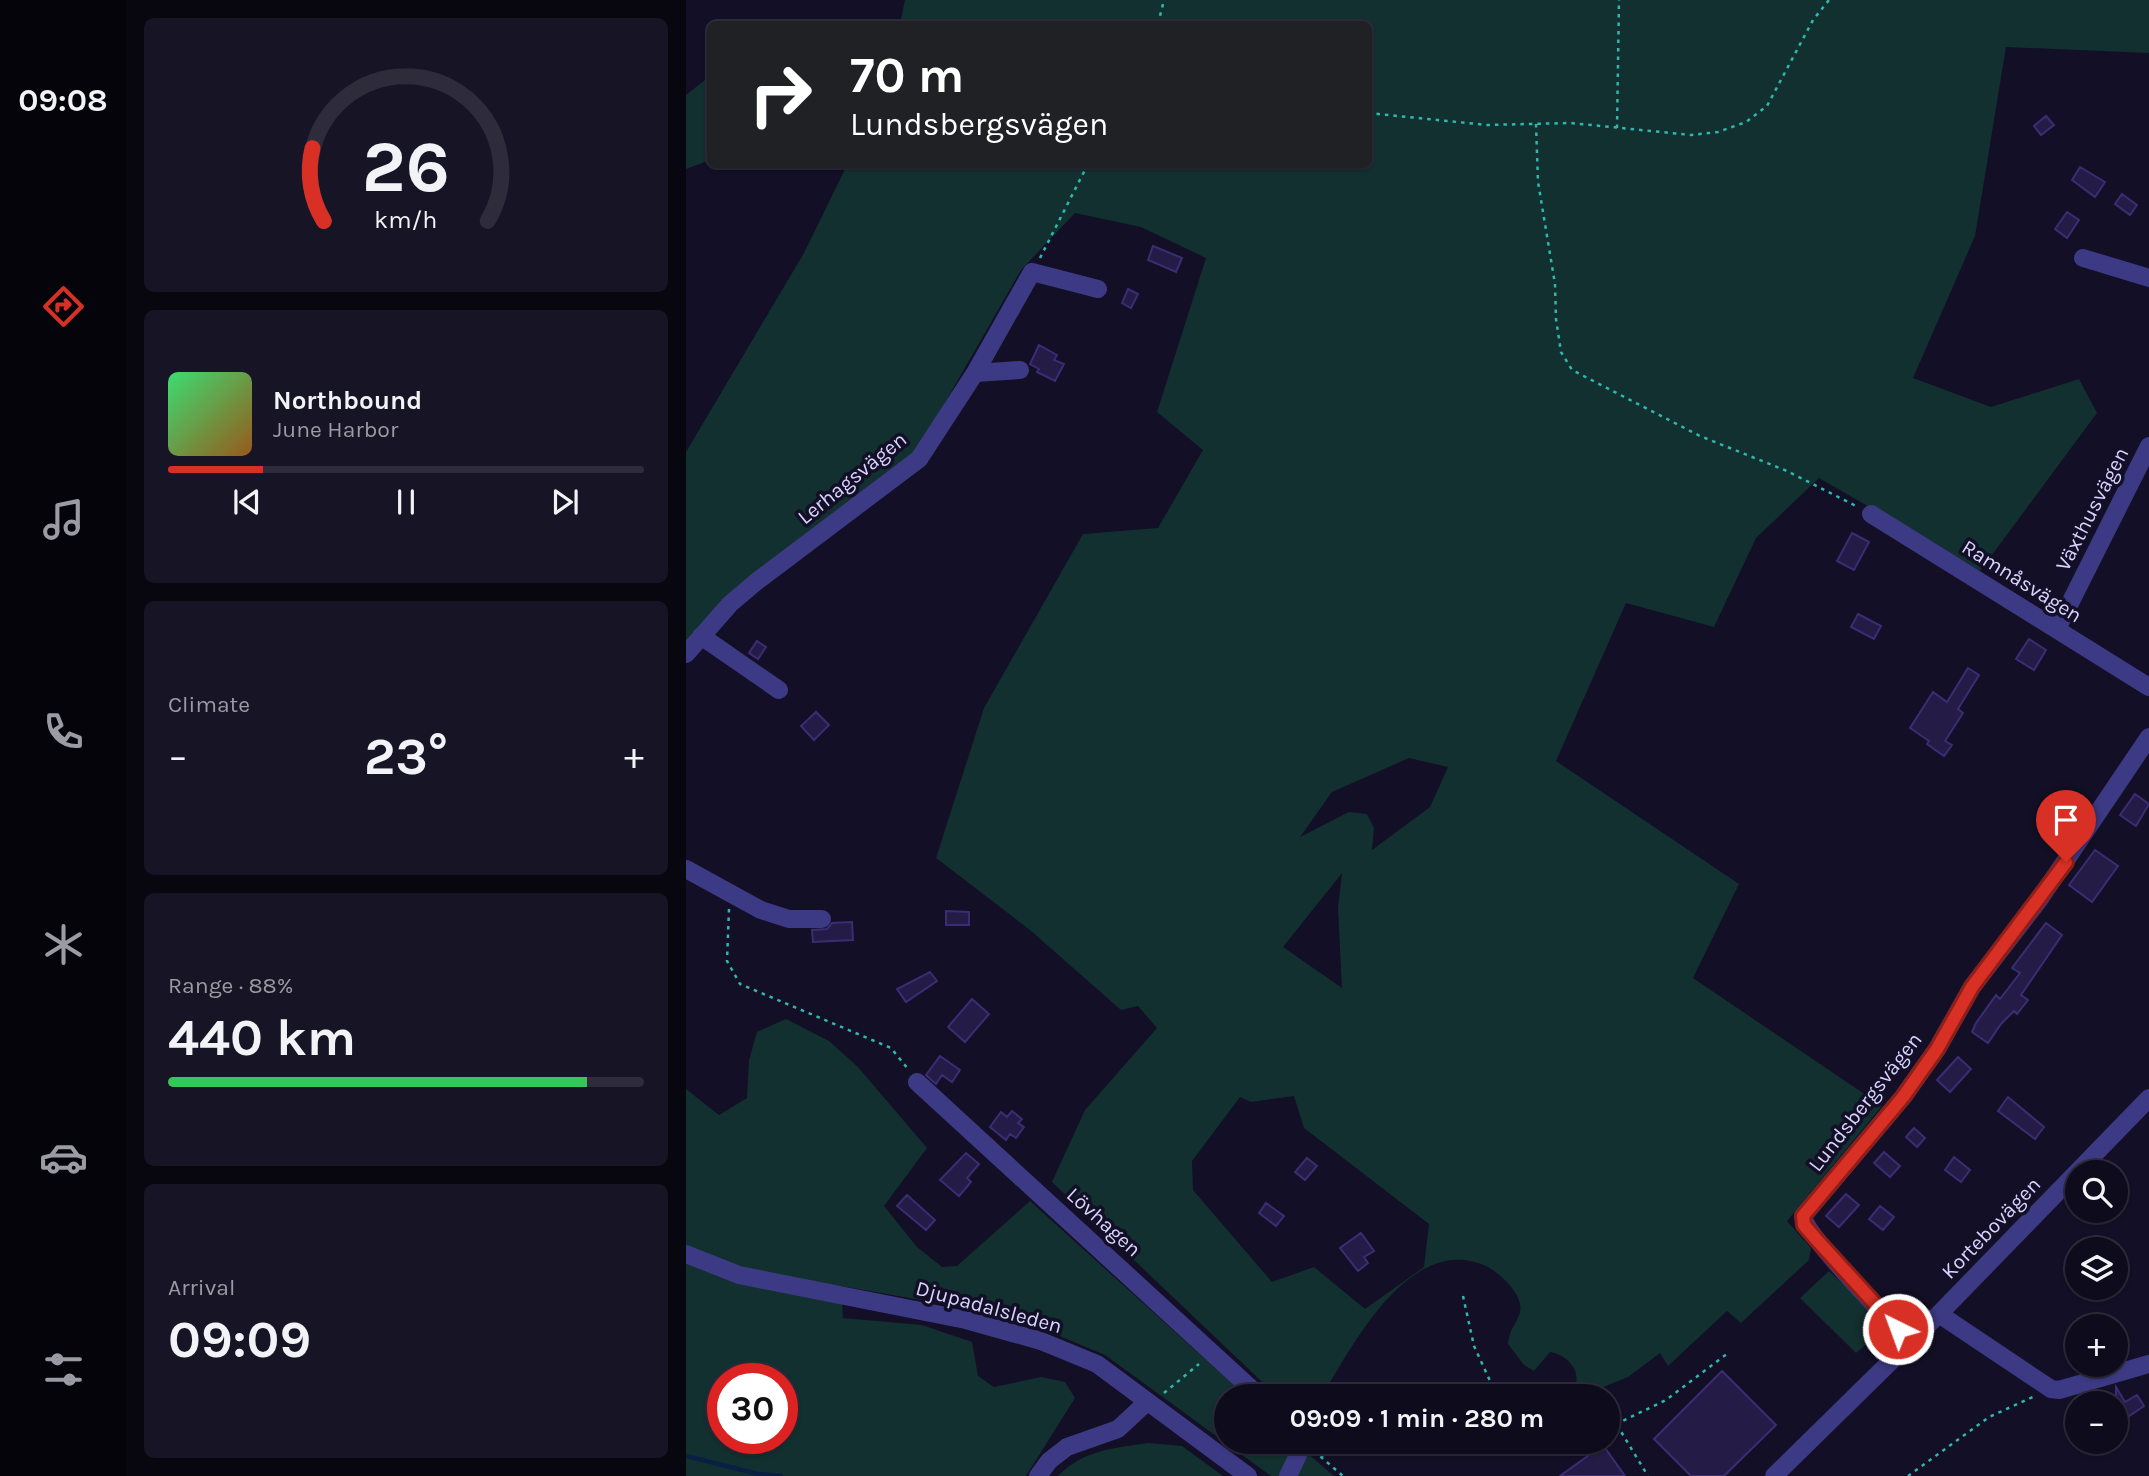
<!DOCTYPE html>
<html lang="en">
<head>
<meta charset="utf-8">
<style>
  :root { --surface:#0e0b1c; --page:#171425; --text:#f1f3f6; --muted:#9b9ba3; --line:#2e2b3b; --accent:#d93025 }
  body { margin:0; font-family:Karla,sans-serif; background:var(--page); color:var(--text); height:100vh; display:flex; flex-direction:column; font-size:26px; white-space:nowrap }
  * { box-sizing:border-box; margin:0 }
  p { font-size:23px; color:var(--muted) }
  .icon { flex:none; width:38px; height:38px; fill:none; stroke:currentColor; stroke-width:2; stroke-linecap:round; stroke-linejoin:round }
  .map { position:relative; flex:1; overflow:hidden }
  .details { display:flex; flex-direction:column; gap:18px; padding:18px; background:#08060f; width:560px }
  .details>* { flex:none }
  .top-card { position:absolute; left:21px; top:21px; width:665px; height:147px; border-radius:10px; box-shadow:0 2px 5px #0004,0 0 0 2px var(--line); background:#202124; color:#fff; overflow:hidden }
  .controls { position:absolute; left:1379px; top:1160px; display:grid; gap:14px }
  .controls a { display:grid; place-items:center; width:63px; height:63px; border-radius:50%; background:var(--surface); box-shadow:0 2px 5px #0004,0 0 0 2px var(--line); font-size:35px }
  .speed { position:absolute; left:21px; top:1363px; display:flex; gap:14px; font-size:35px; font-weight:700; text-align:center }
  .speed>* { display:grid; place-content:center; width:91px; height:91px; border-radius:50%; background:var(--surface); box-shadow:0 2px 5px #0004,0 0 0 2px var(--line); line-height:1 }
  .speed .limit { border:10px solid #d22; background:#fff; color:#111 }
  .pin { position:absolute; display:grid; place-items:center; width:60px; height:60px; color:#fff; margin:-72px -30px; border-radius:50% 50% 50% 0; rotate:-45deg; box-shadow:0 0 7px #0007 }
  .pin .icon { rotate:45deg }
  .me { position:absolute; width:77px; margin:-38px; rotate:318deg; stroke-linejoin:round; filter:drop-shadow(0 0 5px #0008) }
  .turn { display:flex; align-items:center; gap:24px; height:147px; padding:0 28px; font-size:32px }
  .turn .icon { width:91px; height:91px; stroke-width:2.5 }
  .turn b { display:block; font-size:49px; line-height:60px }
  .big { font-size:52px; font-weight:700; line-height:1.1 }
  .details .widget { flex:1; display:flex; flex-direction:column; justify-content:center; gap:10px; min-width:0; padding:0 24px; border-radius:10px; background:var(--page) }
  .details .dial { align-items:center; gap:0 }
  .dial svg { height:182px; overflow:visible; fill:none; stroke:var(--line); stroke-width:7; stroke-linecap:round; text-anchor:middle }
  .dial text { fill:var(--text); stroke:none }
  .song { display:flex; align-items:center; gap:21px }
  .cover { width:84px; height:84px; border-radius:10px; background:linear-gradient(135deg,hsl(140 70% 55%),hsl(30 70% 35%)) }
  .played { height:7px; border-radius:4px; background:linear-gradient(90deg,var(--accent) 20%,var(--line) 20%) }
  .keys { display:flex; justify-content:space-around; direction:ltr }
  .heat { display:flex; justify-content:space-between; align-items:center; font-size:38px; direction:ltr }
  .charge { height:10px; border-radius:5px; background:linear-gradient(90deg,#34c759 88%,var(--line) 0) }
  .trip { position:absolute; left:528px; top:1384px; width:406px; height:70px; border-radius:35px; background:var(--surface); box-shadow:0 2px 5px #0004,0 0 0 2px var(--line); font-weight:700; line-height:70px; text-align:center }
  main { display:flex; flex:1; min-height:0 }
  .dock { display:flex; flex-direction:column; width:126px; justify-content:space-around; align-items:center; background:#06040b; color:var(--muted) }
  .dock .icon { width:49px; height:49px }
  .dock .active { color:var(--accent) }
  .dock b { font-size:32px; color:var(--text) }
  .map>svg:first-child { display:block }
  .green { fill:#12302f; fill-rule:evenodd }
  .lines { fill:none; stroke-linecap:round; stroke-linejoin:round }
  .stream { stroke:#0a1f44; stroke-width:4.5 }
  .building { fill:#241b47; stroke:#3b2d73; stroke-width:2 }
  .path { stroke:#2fb8b0; stroke-width:2.5; stroke-dasharray:3.5 5; stroke-linecap:butt }
  .minor { stroke:#3d3a85; stroke-width:18 }
  .route-casing { stroke:#8d1f18; stroke-width:18 }
  .route { stroke:#d93025; stroke-width:12 }
  .labels { text-anchor:middle; stroke-width:7; stroke-linejoin:round; paint-order:stroke }
  .street-label { font-size:21px; fill:#d9d4ff; stroke:#130f26 }
</style>
</head>
<body>
<main>
<nav class="dock">
<b>09:08</b>
<svg class="icon active" aria-label="directions" viewBox="0 0 24 24"><path d="M12 3l9 9-9 9-9-9zM9 14v-3h6M13 9l2 2-2 2"/></svg>
<svg class="icon" aria-label="music" viewBox="0 0 24 24"><path d="M9 18V5l10-2v13"/><circle cx="6" cy="18" r="3"/><circle cx="16" cy="16" r="3"/></svg>
<svg class="icon" aria-label="phone" viewBox="0 0 24 24"><path d="M5 4h4l2 5-3 2q2 4 5 5l2-3 5 2v4C11 20 4 13 5 4z"/></svg>
<svg class="icon" aria-label="climate" viewBox="0 0 24 24"><path d="M12 3v18M4 7l16 10M4 17L20 7"/></svg>
<svg class="icon" aria-label="car" viewBox="0 0 24 24"><path d="M5 17H2v-5l4-1 3-4h7l3 4 3 1v5h-3M9 17h6M6 11h13"/><circle cx="7" cy="17" r="2"/><circle cx="17" cy="17" r="2"/></svg>
<svg class="icon" aria-label="filters" viewBox="0 0 24 24"><path d="M4 7h16M4 17h16"/><circle cx="9" cy="7" r="2"/><circle cx="15" cy="17" r="2"/></svg>
</nav>
<section class="details">
<div class="widget dial"><svg viewBox="0 0 100 80">
<path d="M14 69A42 42 0 1 1 86 69"/>
<path d="M14 69A42 42 0 0 1 9 37" stroke="#d93025"/>
<text x="50" y="56" font-size="32" font-weight="700">26</text>
<text x="50" y="72" font-size="11">km/h</text>
</svg></div>
<div class="widget">
<div class="song"><i class="cover"></i><div><b>Northbound</b><p>June Harbor</p></div></div>
<div class="played"></div>
<div class="keys"><svg class="icon" aria-label="previous" viewBox="0 0 24 24"><path d="M18 5L8 12l10 7zM5 5v14"/></svg><svg class="icon" aria-label="pause" viewBox="0 0 24 24"><path d="M8 5v14M16 5v14"/></svg><svg class="icon" aria-label="next" viewBox="0 0 24 24"><path d="M6 5l10 7-10 7zM19 5v14"/></svg></div>
</div>
<div class="widget"><p>Climate</p>
<div class="heat"><a>−</a><b class="big">23°</b><a>+</a></div>
</div>
<div class="widget"><p>Range · 88%</p><b class="big">440 km</b><div class="charge"></div></div>
<div class="widget"><p>Arrival</p><b class="big">09:09</b></div>
</section>
<div class="map">
<svg width="1463" height="1476" viewBox="0 0 1463 1476">
  <rect width="100%" height="100%" fill="#130f26"/>
  <path class="green" d="M 219,0 L 1463,0 L 1463,53 L 1320,47 L 1289,236 L 1227,378 L 1305,407 L 1393,379 L 1411,413 L 1294,571 L 1133,478 L 1070,538 L 1028,627 L 940,603 L 870,761 L 1053,884 L 1007,978 L 1196,1106 L 1101,1221 L 1125,1248 L 1123,1260 L 1055,1323 L 1041,1311 L 982,1366 L 974,1353 L 942,1377 L 910,1390 L 903,1396 L 875,1396 C 877,1394 888,1392 890,1384 C 894,1367 878,1354 864,1352 L 848,1371 L 838,1365 L 822,1344 C 824,1328 828,1328 833,1315 C 841,1297 814,1273 800,1266 C 725,1232 667,1344 636,1396 L 591,1396 L 366,1182 L 399,1110 L 471,1028 L 452,1006 L 435,1010 L 344,930 L 250,858 L 298,708 L 397,534 L 472,528 L 517,450 L 471,412 L 520,258 L 455,227 L 389,213 L 335,270 L 229,455 L 0,647 L 0,452 L 118,253 L 161,165 L 682,164 L 682,24 L 214,24 ZM 723,758 L 762,767 L 744,807 L 686,850 L 688,828 L 681,814 L 663,812 L 614,837 L 646,792 ZM 656,873 L 652,908 L 656,988 L 597,947 ZM 608,1096 L 618,1128 L 743,1224 L 738,1267 L 679,1309 L 628,1267 L 586,1282 L 507,1190 L 506,1161 L 554,1097 L 565,1102 Z
    M 24,76 L 24,160 L 0,169 L 0,95 Z
    M 100,1019 L 143,1041 L 172,1067 L 241,1148 L 198,1206 L 231,1247 L 256,1267 L 271,1266 L 344,1201 L 560,1396 L 541,1396 L 541,1442 L 608,1442 L 648,1476 L 585,1476 L 419,1355 L 326,1316 L 155,1286 L 157,1318 L 236,1325 L 286,1342 L 292,1376 L 308,1387 L 355,1377 L 379,1382 L 389,1398 L 340,1476 L 0,1476 L 0,1089 L 33,1115 L 61,1098 L 63,1060 L 71,1032 ZM 37,1379 L 96,1379 L 96,1438 L 37,1438 Z
    M 1143,1271 L 1196,1320 L 1183,1342 L 1170,1353 L 1114,1298 Z
    M 462,1443 L 496,1446 L 537,1476 L 372,1476 C 397,1450 428,1448 462,1443 Z"/>
  <g class="lines">
    <path class="stream" d="M 0,1456 L 72,1474 L 95,1476"/>
  </g>
  <path class="building" d="M 1360,116 L 1368,125 L 1355,135 L 1348,126 Z
    M 1394,167 L 1419,182 L 1409,197 L 1386,180 Z
    M 1436,194 L 1451,205 L 1444,215 L 1429,204 Z
    M 1381,212 L 1393,220 L 1381,238 L 1369,229 Z
    M 467,246 L 496,258 L 490,272 L 462,260 Z
    M 442,289 L 452,294 L 445,308 L 436,303 Z
    M 353,345 L 371,355 L 368,360 L 378,364 L 369,381 L 351,372 L 353,369 L 344,364 Z
    M 1166,533 L 1183,542 L 1168,570 L 1151,561 Z
    M 1172,614 L 1195,626 L 1188,639 L 1165,627 Z
    M 1343,639 L 1360,650 L 1348,670 L 1330,659 Z
    M 71,641 L 80,647 L 72,659 L 63,653 Z
    M 1282,668 L 1293,675 L 1272,709 L 1277,713 L 1259,741 L 1266,745 L 1258,756 L 1241,744 L 1243,741 L 1224,728 L 1247,692 L 1261,702 Z
    M 130,712 L 143,725 L 128,740 L 115,726 Z
    M 1449,794 L 1463,804 L 1450,826 L 1434,815 Z
    M 1409,850 L 1432,866 L 1406,902 L 1383,885 Z
    M 260,911 L 283,912 L 283,925 L 260,925 Z
    M 166,922 L 167,940 L 127,942 L 126,930 L 141,929 L 146,923 Z
    M 1360,923 L 1376,935 L 1335,995 L 1342,1000 L 1331,1014 L 1328,1011 L 1315,1024 L 1302,1043 L 1286,1032 L 1290,1023 L 1310,995 L 1314,999 L 1334,973 L 1326,968 Z
    M 244,972 L 251,981 L 220,1002 L 211,989 Z
    M 286,999 L 303,1014 L 279,1042 L 262,1027 Z
    M 254,1056 L 274,1070 L 266,1082 L 256,1075 L 250,1084 L 240,1075 Z
    M 1272,1057 L 1285,1069 L 1264,1092 L 1251,1080 Z
    M 1322,1097 L 1358,1127 L 1349,1139 L 1312,1111 Z
    M 326,1111 L 336,1119 L 332,1123 L 338,1127 L 330,1138 L 324,1134 L 320,1140 L 304,1127 L 315,1112 L 321,1117 Z
    M 1228,1128 L 1239,1138 L 1231,1147 L 1220,1137 Z
    M 1198,1152 L 1214,1166 L 1204,1177 L 1188,1163 Z
    M 280,1153 L 293,1164 L 281,1178 L 285,1182 L 273,1196 L 254,1180 Z
    M 1268,1157 L 1284,1170 L 1275,1182 L 1259,1170 Z
    M 621,1158 L 631,1166 L 619,1180 L 609,1172 Z
    M 1160,1194 L 1173,1205 L 1153,1227 L 1140,1216 Z
    M 221,1195 L 249,1220 L 240,1230 L 211,1206 Z
    M 580,1203 L 598,1216 L 590,1226 L 573,1213 Z
    M 1194,1206 L 1208,1217 L 1197,1230 L 1183,1219 Z
    M 675,1233 L 688,1251 L 678,1257 L 682,1263 L 672,1271 L 654,1248 Z
    M 1036,1371 L 1090,1425 L 1038,1476 L 1005,1476 L 968,1439 Z
    M 1430,1387 L 1439,1402 L 1451,1395 L 1458,1406 L 1430,1425 Z
    M 917,1445 L 939,1476 L 874,1476 Z"/>
  <g class="lines">
    <path class="path" d="M 472,24 L 478,0
      M 682,113 L 801,125 L 885,123 L 1005,135 L 1032,132 L 1060,122 L 1081,106 L 1127,20 L 1143,0
      M 850,124 L 852,182 L 869,284 L 870,319 L 875,352 L 886,370 L 1014,436 L 1101,471 L 1170,506
      M 931,128 L 933,0
      M 354,258 L 402,164
      M 43,909 L 41,961 L 54,984 L 205,1048 L 222,1069
      M 777,1296 L 788,1346 L 811,1396
      M 478,1393 L 513,1364
      M 931,1425 L 962,1476
      M 922,1428 L 980,1400 L 1042,1353
      M 785,1442 L 789,1442
      M 852,1442 L 860,1446 L 885,1442
      M 628,1451 L 657,1476
      M 635,1456 L 671,1442
      M 1222,1476 L 1303,1417 L 1349,1396"/>
    <path class="minor" d="M 1397,258 L 1463,278
      M 289,373 L 334,370
      M 1185,514 L 1463,687
      M 1371,629 L 1463,446
      M 15,636 L 93,690
      M 0,654 L 44,604 L 70,582 L 233,459 L 289,373 L 346,272 L 412,289
      M 0,869 L 75,910 L 103,919 L 136,919
      M 231,1082 L 573,1396
      M 0,1254 L 53,1275 L 280,1320 L 355,1341 L 411,1364 L 562,1476
      M 1253,1314 L 1365,1389 L 1373,1390 L 1463,1364
      M 1224,1342 C 1205,1322 1120,1236 1117,1216 L 1217,1097 L 1251,1049 L 1286,987 L 1353,900 L 1463,737
      M 352,1476 L 363,1461 L 381,1447 L 432,1429 L 461,1402
      M 602,1476 L 612,1455 L 611,1442
      M 1088,1476 L 1253,1314 L 1463,1098"/>
  </g>
  <g class="lines">
    <defs>
      <path id="route" d="M 1212,1329 L 1130,1239 L 1118,1225 L 1117,1216 L 1217,1097 L 1251,1049 L 1286,987 L 1380,862"/>
    </defs>
    <use href="#route" class="route-casing"/>
    <use href="#route" class="route"/>
  </g>
  <g class="labels">
    <g class="street-label">
      <text transform="translate(166 478) rotate(-39)" y="7">Lerhagsvägen</text>
      <text transform="translate(1406 509) rotate(-63)" y="7">Växthusvägen</text>
      <text transform="translate(1336 581) rotate(32)" y="7">Ramnåsvägen</text>
      <text transform="translate(1179 1102) rotate(-52)" y="7">Lundsbergsvägen</text>
      <text transform="translate(418 1222) rotate(42)" y="7">Lövhagen</text>
      <text transform="translate(1305 1228) rotate(-46)" y="7">Kortebovägen</text>
      <text transform="translate(303 1307) rotate(15)" y="7">Djupadalsleden</text>
    </g>
  </g>
</svg>
<div class="controls">
<a><svg class="icon" aria-label="search" viewBox="0 0 24 24"><circle cx="10" cy="10" r="6"/><path d="M15 15l6 6"/></svg></a>
<a><svg class="icon" aria-label="layers" viewBox="0 0 24 24"><path d="M12 4l9 5-9 5-9-5zM3 14l9 5 9-5"/></svg></a>
<a>+</a>
<a>−</a>
</div>
<div class="speed"><div class="limit">30</div></div>
<div class="pin" style="left:1380px;top:862px;background:#d93025"><svg class="icon" aria-label="arrive" viewBox="0 0 24 24"><path d="M6 21V4h12l-3 4 3 4H6"/></svg></div>
<svg class="me" style="left:1212px;top:1329px" viewBox="-20 -20 40 40"><circle r="17" fill="#d93025" stroke="#fff" stroke-width="3"/><path d="M0-11L8 9 0 5-8 9z" fill="#fff"/></svg>
<div class="trip">09:09 · 1 min · 280 m</div>
<div class="top-card">
<div class="turn"><svg class="icon" aria-label="right" viewBox="0 0 24 24"><path d="M7 20v-9h11M14 6l5 5-5 5"/></svg><div><b>70 m</b>Lundsbergsvägen</div></div>
</div>
</div>
</main>
</body>
</html>
